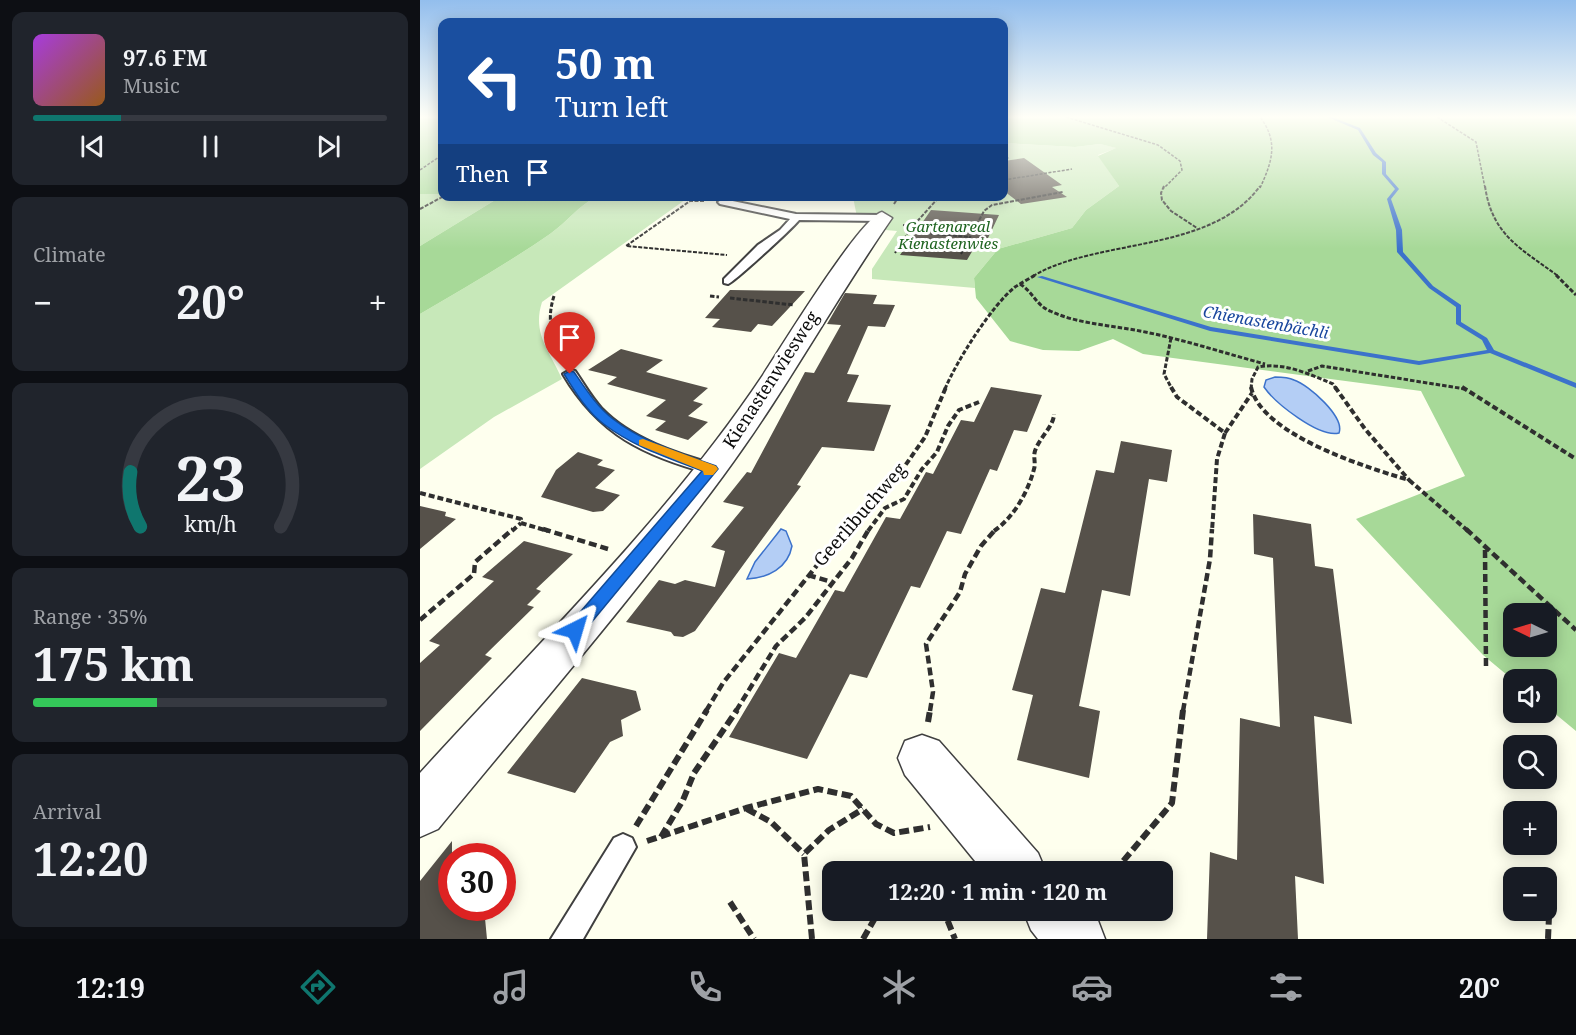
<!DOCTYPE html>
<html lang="en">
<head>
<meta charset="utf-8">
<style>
  :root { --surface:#171b24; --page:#20242c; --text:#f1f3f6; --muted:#9ea1a6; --line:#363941; --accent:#0f766e }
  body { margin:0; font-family:"Noto Serif",serif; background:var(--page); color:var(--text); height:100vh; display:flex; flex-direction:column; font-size:22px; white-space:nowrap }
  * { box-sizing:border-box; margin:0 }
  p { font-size:20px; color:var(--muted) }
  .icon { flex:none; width:33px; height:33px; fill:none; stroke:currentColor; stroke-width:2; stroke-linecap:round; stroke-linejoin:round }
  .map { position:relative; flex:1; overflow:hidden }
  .sheet { display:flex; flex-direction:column; gap:12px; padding:12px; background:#0d0f14; width:420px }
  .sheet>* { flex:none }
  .guide { position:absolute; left:18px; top:18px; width:570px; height:183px; border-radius:12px; box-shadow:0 3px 15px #0003; background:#1a4fa0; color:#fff; overflow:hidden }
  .needle { width:39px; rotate:275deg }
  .controls { position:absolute; left:1083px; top:603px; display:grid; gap:12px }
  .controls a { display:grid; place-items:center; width:54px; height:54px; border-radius:12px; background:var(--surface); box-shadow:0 3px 15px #0003; font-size:30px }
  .speed { position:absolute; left:18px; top:843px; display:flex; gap:12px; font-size:30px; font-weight:700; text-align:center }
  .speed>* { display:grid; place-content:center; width:78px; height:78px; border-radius:50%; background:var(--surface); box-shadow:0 3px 15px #0003; line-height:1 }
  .speed .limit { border:9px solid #d22; background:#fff; color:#111 }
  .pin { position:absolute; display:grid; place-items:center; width:51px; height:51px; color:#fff; margin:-62px -26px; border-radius:50% 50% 50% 0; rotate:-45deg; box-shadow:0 0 6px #0007 }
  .pin .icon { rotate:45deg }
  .me { position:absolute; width:66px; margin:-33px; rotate:40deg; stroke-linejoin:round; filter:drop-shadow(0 0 4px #0008) }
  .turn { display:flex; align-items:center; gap:21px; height:126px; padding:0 18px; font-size:27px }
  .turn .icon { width:78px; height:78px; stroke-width:2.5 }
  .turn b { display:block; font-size:42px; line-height:51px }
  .then { display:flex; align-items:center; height:57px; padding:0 18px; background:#0003; gap:12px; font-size:22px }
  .big { font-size:45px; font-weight:700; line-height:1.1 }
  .sheet .widget { flex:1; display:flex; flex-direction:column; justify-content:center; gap:9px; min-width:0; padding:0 21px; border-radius:12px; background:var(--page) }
  .sheet .dial { align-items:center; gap:0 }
  .dial svg { height:156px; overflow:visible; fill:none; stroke:var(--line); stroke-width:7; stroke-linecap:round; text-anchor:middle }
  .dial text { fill:var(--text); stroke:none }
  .song { display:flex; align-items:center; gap:18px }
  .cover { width:72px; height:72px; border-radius:9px; background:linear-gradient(135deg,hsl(280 70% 55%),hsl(30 70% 35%)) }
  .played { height:6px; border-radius:3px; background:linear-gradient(90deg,var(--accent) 25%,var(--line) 25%) }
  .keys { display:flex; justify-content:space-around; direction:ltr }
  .heat { display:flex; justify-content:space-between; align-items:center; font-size:33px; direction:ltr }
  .charge { height:9px; border-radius:4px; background:linear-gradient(90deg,#34c759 35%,var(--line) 0) }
  .trip { position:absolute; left:402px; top:861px; width:351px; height:60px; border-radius:12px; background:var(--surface); box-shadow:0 3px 15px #0003; font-weight:700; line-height:60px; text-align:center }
  .tab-bar { display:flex; height:96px; justify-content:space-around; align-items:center; background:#090b0e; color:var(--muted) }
  .tab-bar .icon { width:42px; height:42px }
  .tab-bar .selected { color:var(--accent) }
  .tab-bar b { font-size:27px; color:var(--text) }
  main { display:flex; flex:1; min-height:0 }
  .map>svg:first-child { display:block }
  .green { fill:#c7e8b9 }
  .forest { fill:#a7d998; fill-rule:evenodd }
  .water { fill:#b4cef5; stroke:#3c72cb; stroke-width:1.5 }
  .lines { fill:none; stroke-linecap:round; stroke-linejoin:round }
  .stream { fill:#3c72cb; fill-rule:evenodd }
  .building { fill:#56514a }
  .lane-casing { stroke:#404040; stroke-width:4 }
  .street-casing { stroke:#404040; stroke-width:3 }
  .path-far5 { stroke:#2f2f2f; stroke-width:1.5; stroke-dasharray:3 1.5; stroke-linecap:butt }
  .path-far4 { stroke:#2f2f2f; stroke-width:2; stroke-dasharray:4 1.5; stroke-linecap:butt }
  .path-far3 { stroke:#2f2f2f; stroke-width:3; stroke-dasharray:4.5 2; stroke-linecap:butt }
  .path-far2 { stroke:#2f2f2f; stroke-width:4; stroke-dasharray:6 3; stroke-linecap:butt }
  .path-far1 { stroke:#2f2f2f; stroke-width:4.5; stroke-dasharray:8 4; stroke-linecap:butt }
  .path { stroke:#2f2f2f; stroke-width:6; stroke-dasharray:10 4.5; stroke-linecap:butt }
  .lane { fill:#fff; fill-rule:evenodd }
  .street { fill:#fff; fill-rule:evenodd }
  .route { fill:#1a73e8; stroke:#114b97; stroke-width:1.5 }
  .slow { fill:#f59e0b }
  .labels { text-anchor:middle; stroke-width:6; stroke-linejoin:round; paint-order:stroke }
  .far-park-label { font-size:15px; font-style:italic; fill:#1f6420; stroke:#fff }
  .far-water-label { font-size:16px; font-style:italic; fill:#19469d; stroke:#fff }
  .street-label { font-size:18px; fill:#0d0d0d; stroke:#fff }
</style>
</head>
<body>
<main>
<section class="sheet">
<div class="widget">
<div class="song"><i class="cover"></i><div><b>97.6 FM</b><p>Music</p></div></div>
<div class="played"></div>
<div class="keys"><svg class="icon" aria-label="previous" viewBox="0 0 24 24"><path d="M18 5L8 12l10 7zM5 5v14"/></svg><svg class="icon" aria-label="pause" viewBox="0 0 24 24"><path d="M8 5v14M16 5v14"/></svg><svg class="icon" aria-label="next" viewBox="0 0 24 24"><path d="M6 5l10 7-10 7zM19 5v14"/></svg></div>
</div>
<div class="widget"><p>Climate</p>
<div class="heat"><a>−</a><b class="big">20°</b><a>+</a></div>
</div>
<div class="widget dial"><svg viewBox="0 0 100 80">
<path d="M14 69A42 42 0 1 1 86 69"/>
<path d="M14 69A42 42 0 0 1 9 41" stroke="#0f766e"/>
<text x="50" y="56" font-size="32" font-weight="700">23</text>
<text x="50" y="72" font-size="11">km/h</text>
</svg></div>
<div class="widget"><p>Range · 35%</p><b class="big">175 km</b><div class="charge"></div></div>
<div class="widget"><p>Arrival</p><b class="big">12:20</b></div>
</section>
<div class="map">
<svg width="1156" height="939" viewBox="0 0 1156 939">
  <rect width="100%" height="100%" fill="#feffee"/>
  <path class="green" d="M 584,143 L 655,147 L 680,144 L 697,148 L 678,155 L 699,186 L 666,210 L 652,228 L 578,249 L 554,278 L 555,288 L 452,279 L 452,269 L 477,231 L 454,229 L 461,219 L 437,217 L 433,197 L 584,196 Z
    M 0,194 L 22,194 L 22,196 L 80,197 L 0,246 Z
    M 176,197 L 269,197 L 122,302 C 112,334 129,350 142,379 L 74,417 L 0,469 L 0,314 C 44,288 88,263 130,234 C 147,222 158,206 176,197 Z"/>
  <path class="forest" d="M 0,117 L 22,117 L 22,194 L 0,194 Z
    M 584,117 L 1156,117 L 1156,731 L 1127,707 L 1126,680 L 1093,680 L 1063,655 L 936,519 L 1045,476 L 1001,391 L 723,354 L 693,339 L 659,351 L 623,350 L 590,341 L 556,298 L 554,278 L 578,249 L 652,228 L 666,210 L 699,186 L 678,156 L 696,148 L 680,144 L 655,147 L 584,143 ZM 1094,614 L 1126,614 L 1126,646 L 1094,646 Z
    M 80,197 L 176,197 C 158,206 147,222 130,234 C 88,263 44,288 0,314 L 0,246 Z"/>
  <path class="water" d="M 855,377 C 862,377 868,377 874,380 C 889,385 925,417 919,433 C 899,438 855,403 844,387 L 846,380 Z
    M 361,529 L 366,531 L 372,546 C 368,568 348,578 327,579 L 335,562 Z"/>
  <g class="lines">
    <path class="stream" d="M 907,117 L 912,117 L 940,128 L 956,153 L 966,162 L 966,174 L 979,189 L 971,199 L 982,230 L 983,252 L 1013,286 L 1041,305 L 1041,322 L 1067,338 L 1074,350 L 1156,383 L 1156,388 L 1070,353 L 999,365 L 790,331 L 617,277 L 622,276 L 791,327 L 999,361 L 1067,350 L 1062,340 L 1036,324 L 1036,307 L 1009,288 L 977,252 L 976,230 L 967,199 L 975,189 L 962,174 L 962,162 L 953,155 L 938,130 Z"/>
  </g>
  <path class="building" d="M 604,158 L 642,185 L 632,187 L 647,197 L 601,204 L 584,191 L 584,161 Z
    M 511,210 L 579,215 L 568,238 L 560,238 L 547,260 L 480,255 Z
    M 310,290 L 385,291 L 352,326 L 338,324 L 331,332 L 292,327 L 300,319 L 285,318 Z
    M 425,293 L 457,295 L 453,304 L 475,305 L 465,327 L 448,326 L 427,374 L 439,375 L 427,402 L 471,405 L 454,451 L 402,447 L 377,485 L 381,486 L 275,631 L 263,637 L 254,636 L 251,632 L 206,622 L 239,580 L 255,584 L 265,580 L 295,587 L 305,551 L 291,547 L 324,507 L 303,502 L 327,472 L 331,473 L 385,372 L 394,373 L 421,325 L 407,324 Z
    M 201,349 L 243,360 L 226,372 L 288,388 L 273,401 L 283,404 L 268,416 L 288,422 L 268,440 L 235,430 L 246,421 L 226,416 L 246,400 L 187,384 L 197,377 L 168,370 Z
    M 571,387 L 622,395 L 607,432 L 594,430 L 577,471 L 570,469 L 541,534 L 527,531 L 500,588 L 491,586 L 447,678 L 430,674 L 387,759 L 309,737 L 359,653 L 376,658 L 415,590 L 424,592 L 466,517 L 480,519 L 506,472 L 513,474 L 541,420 L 554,422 Z
    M 701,441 L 752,450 L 747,482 L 729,479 L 710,596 L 682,590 L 659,706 L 680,711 L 669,778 L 597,760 L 613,695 L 592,690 L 621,588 L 645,593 L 676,470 L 694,473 Z
    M 158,452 L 183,460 L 177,465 L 195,470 L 175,488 L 200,495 L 183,511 L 173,512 L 121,497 L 136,470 Z
    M 0,506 L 26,512 L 25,516 L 36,519 L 0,549 Z
    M 833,514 L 891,524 L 895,566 L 913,569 L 932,724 L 894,716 L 904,884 L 875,876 L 878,939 L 787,939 L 790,852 L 817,860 L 820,718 L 860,727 L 853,558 L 834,554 Z
    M 104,541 L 153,554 L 116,589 L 121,591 L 107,605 L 114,607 L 65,655 L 72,658 L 0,731 L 0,663 L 20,645 L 9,641 L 74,581 L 62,577 Z
    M 162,678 L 216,691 L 221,710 L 201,720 L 203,736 L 190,742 L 155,793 L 87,773 Z
    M 32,841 L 32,908 L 64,908 L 67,939 L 0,939 L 0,881 Z"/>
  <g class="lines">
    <defs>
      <path id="lane" d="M 303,199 L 376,214 L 462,215 L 467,218 L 462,221 L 379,220 C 373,228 314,282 308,284 L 304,283 L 304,279 L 338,245 L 360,230 L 370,219 L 300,204 L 298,202 Z
        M 150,370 L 155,371 C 164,384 171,397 182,409 C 211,439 257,454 297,465 L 299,469 L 297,473 L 291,474 C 224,456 179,435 143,374 Z
        M 203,834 L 212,838 L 216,847 L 163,939 L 131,939 L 194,838 Z"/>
      <path id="street" d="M 462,212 L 472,218 C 413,303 364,394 303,476 C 213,598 114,712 18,829 L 0,837 L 0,773 C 117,644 246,520 343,375 C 360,349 440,218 462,212 Z
        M 502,735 L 519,741 L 618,853 L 626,872 L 564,872 L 485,775 L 478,758 L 485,741 Z
        M 603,910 L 670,910 L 677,918 L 685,939 L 618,939 L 611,930 Z"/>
    </defs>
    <use href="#lane" class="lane-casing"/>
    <use href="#street" class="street-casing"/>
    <path class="path-far5" d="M 646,117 L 738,145 L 760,161 L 762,170 L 744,188
      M 1017,117 L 1056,142 L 1065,188
      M 584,159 L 589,158
      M 0,170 L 22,155
      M 584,180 L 652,169
      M 840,188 C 852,162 859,142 840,117"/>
    <path class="path-far4" d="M 744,186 L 741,193 L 742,200 L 751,211 L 777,228
      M 1065,186 C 1072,236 1102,249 1138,276
      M 284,201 L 270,201 L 206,246 L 307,255
      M 474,204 L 479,196
      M 0,209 L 24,196
      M 483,225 L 493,226 L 520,196
      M 489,232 L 550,237
      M 475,253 L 489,231
      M 541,254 L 564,211 L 572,205 L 643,192
      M 613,276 C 677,238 792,253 840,186"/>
    <path class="path-far3" d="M 1136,275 L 1156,295
      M 600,284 C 613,292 616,305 630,311 C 658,324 690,325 720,331 C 762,339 804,353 845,364
      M 134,296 C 126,321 132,338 144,360
      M 290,296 L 299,297
      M 310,298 L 374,305
      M 751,338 L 744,374 L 752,389
      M 888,371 L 902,366 L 1045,389
      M 525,389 C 536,362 572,305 595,287 C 601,283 609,279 615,275
      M 831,389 L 832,379 L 838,367 C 864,362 889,374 913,384 L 916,389"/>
    <path class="path-far2" d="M 751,387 L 757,397 L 805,433 L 797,459 L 792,531
      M 831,387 C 841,435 948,468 989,480
      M 915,387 L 945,429 L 989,480
      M 1042,387 L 1156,459
      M 805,433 L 832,393
      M 989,480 L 1048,531
      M 0,493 L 101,519 L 101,523 L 128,531
      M 92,531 L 101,523
      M 425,531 L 480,473 L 505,437 L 526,387
      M 448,531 L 465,508 L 484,499 L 502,469 L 517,452 L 528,426 L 539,410 L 559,402
      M 574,531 C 594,517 608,492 614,469 C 616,463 613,457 615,451 C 619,438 634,426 634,414"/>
    <path class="path-far1" d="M 123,529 L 188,549
      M 1046,529 L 1156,630
      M 1065,550 L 1066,666
      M 388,575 L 412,582
      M 0,620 L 54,574 L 55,562 L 93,529
      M 286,711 L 303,683 L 426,529
      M 316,711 L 356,646 L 385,618 L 432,558 L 449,529
      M 510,711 L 513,692 L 506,644 L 540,592 L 545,574 L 561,546 L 576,529
      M 763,711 L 790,559 L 792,529"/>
    <path class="path" d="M 508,722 L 510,710
      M 327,809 L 351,822 L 384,854
      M 216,826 L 287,710
      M 241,837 L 263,800 L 274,773 L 317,710
      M 227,841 L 326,808 L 398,789 L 431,796 L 456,824 L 474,833 L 510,827
      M 694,872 L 752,803 L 763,710
      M 310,902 L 334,939
      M 518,910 L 527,919 L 535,939
      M 392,939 L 384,854 L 409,830 L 443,809
      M 443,939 L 455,918 L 464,910
      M 1128,939 L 1129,916"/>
    <use href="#lane" class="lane"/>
    <use href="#street" class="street"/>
  </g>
  <linearGradient id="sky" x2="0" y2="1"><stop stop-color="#93beed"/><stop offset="0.47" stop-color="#fffff7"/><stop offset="1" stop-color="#fffff7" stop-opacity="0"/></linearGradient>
  <rect width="1156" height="249" fill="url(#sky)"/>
  <path class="route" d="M 150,371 L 154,372 C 165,388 177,407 193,419 C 222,442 261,453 296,466 L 298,469 L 161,635 L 149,635 L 146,630 L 149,625 L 282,471 C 249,458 214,447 185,425 C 168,413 155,392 144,374 Z"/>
  <path class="slow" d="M 223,439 L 296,466 L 298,469 L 293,475 L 284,475 L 283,471 L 219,445 L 219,440 Z"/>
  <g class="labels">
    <g class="far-park-label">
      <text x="528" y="232">Gartenareal<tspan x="528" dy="17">Kienastenwies</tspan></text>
    </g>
    <g class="far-water-label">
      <text transform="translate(846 322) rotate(10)" y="6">Chienastenbächli</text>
    </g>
    <g class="street-label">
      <text transform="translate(351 380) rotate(-57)" y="6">Kienastenwiesweg</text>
      <text transform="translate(440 515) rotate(-49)" y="6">Geerlibuchweg</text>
    </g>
  </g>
</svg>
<div class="controls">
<a><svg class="needle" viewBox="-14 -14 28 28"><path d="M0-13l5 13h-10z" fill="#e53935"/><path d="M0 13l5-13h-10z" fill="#9ea1a6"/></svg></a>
<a><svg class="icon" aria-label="sound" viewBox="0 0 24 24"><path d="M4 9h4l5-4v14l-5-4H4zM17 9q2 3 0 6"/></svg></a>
<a><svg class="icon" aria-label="search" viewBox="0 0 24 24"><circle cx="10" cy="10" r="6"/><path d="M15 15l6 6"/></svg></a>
<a>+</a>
<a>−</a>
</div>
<div class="speed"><div class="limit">30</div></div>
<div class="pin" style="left:150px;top:374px;background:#d93025"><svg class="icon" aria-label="arrive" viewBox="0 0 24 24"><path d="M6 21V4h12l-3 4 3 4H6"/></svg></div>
<svg class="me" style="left:155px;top:630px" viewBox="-20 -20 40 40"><path d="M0-17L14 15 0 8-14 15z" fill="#1a73e8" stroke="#fff" stroke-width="4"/></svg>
<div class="trip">12:20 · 1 min · 120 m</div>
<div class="guide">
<div class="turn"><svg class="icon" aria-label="left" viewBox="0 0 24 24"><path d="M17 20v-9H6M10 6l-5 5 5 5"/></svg><div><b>50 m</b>Turn left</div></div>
<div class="then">Then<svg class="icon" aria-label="arrive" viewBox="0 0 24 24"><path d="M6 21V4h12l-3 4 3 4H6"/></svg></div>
</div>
</div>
</main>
<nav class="tab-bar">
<b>12:19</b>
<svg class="icon selected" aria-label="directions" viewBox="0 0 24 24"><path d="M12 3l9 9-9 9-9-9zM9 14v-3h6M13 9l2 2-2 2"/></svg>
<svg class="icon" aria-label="music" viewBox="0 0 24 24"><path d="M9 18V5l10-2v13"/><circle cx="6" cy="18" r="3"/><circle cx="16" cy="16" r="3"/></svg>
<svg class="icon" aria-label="phone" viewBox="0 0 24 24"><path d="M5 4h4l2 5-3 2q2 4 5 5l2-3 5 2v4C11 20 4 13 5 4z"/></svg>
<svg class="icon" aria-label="climate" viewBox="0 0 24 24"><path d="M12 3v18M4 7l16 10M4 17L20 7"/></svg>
<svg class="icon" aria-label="car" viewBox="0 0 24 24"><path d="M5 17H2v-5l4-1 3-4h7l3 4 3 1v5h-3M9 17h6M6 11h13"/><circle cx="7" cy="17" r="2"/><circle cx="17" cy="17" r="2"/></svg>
<svg class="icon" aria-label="filters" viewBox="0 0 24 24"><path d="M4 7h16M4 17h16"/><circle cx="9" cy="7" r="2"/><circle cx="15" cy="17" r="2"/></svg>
<b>20°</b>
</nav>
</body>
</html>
